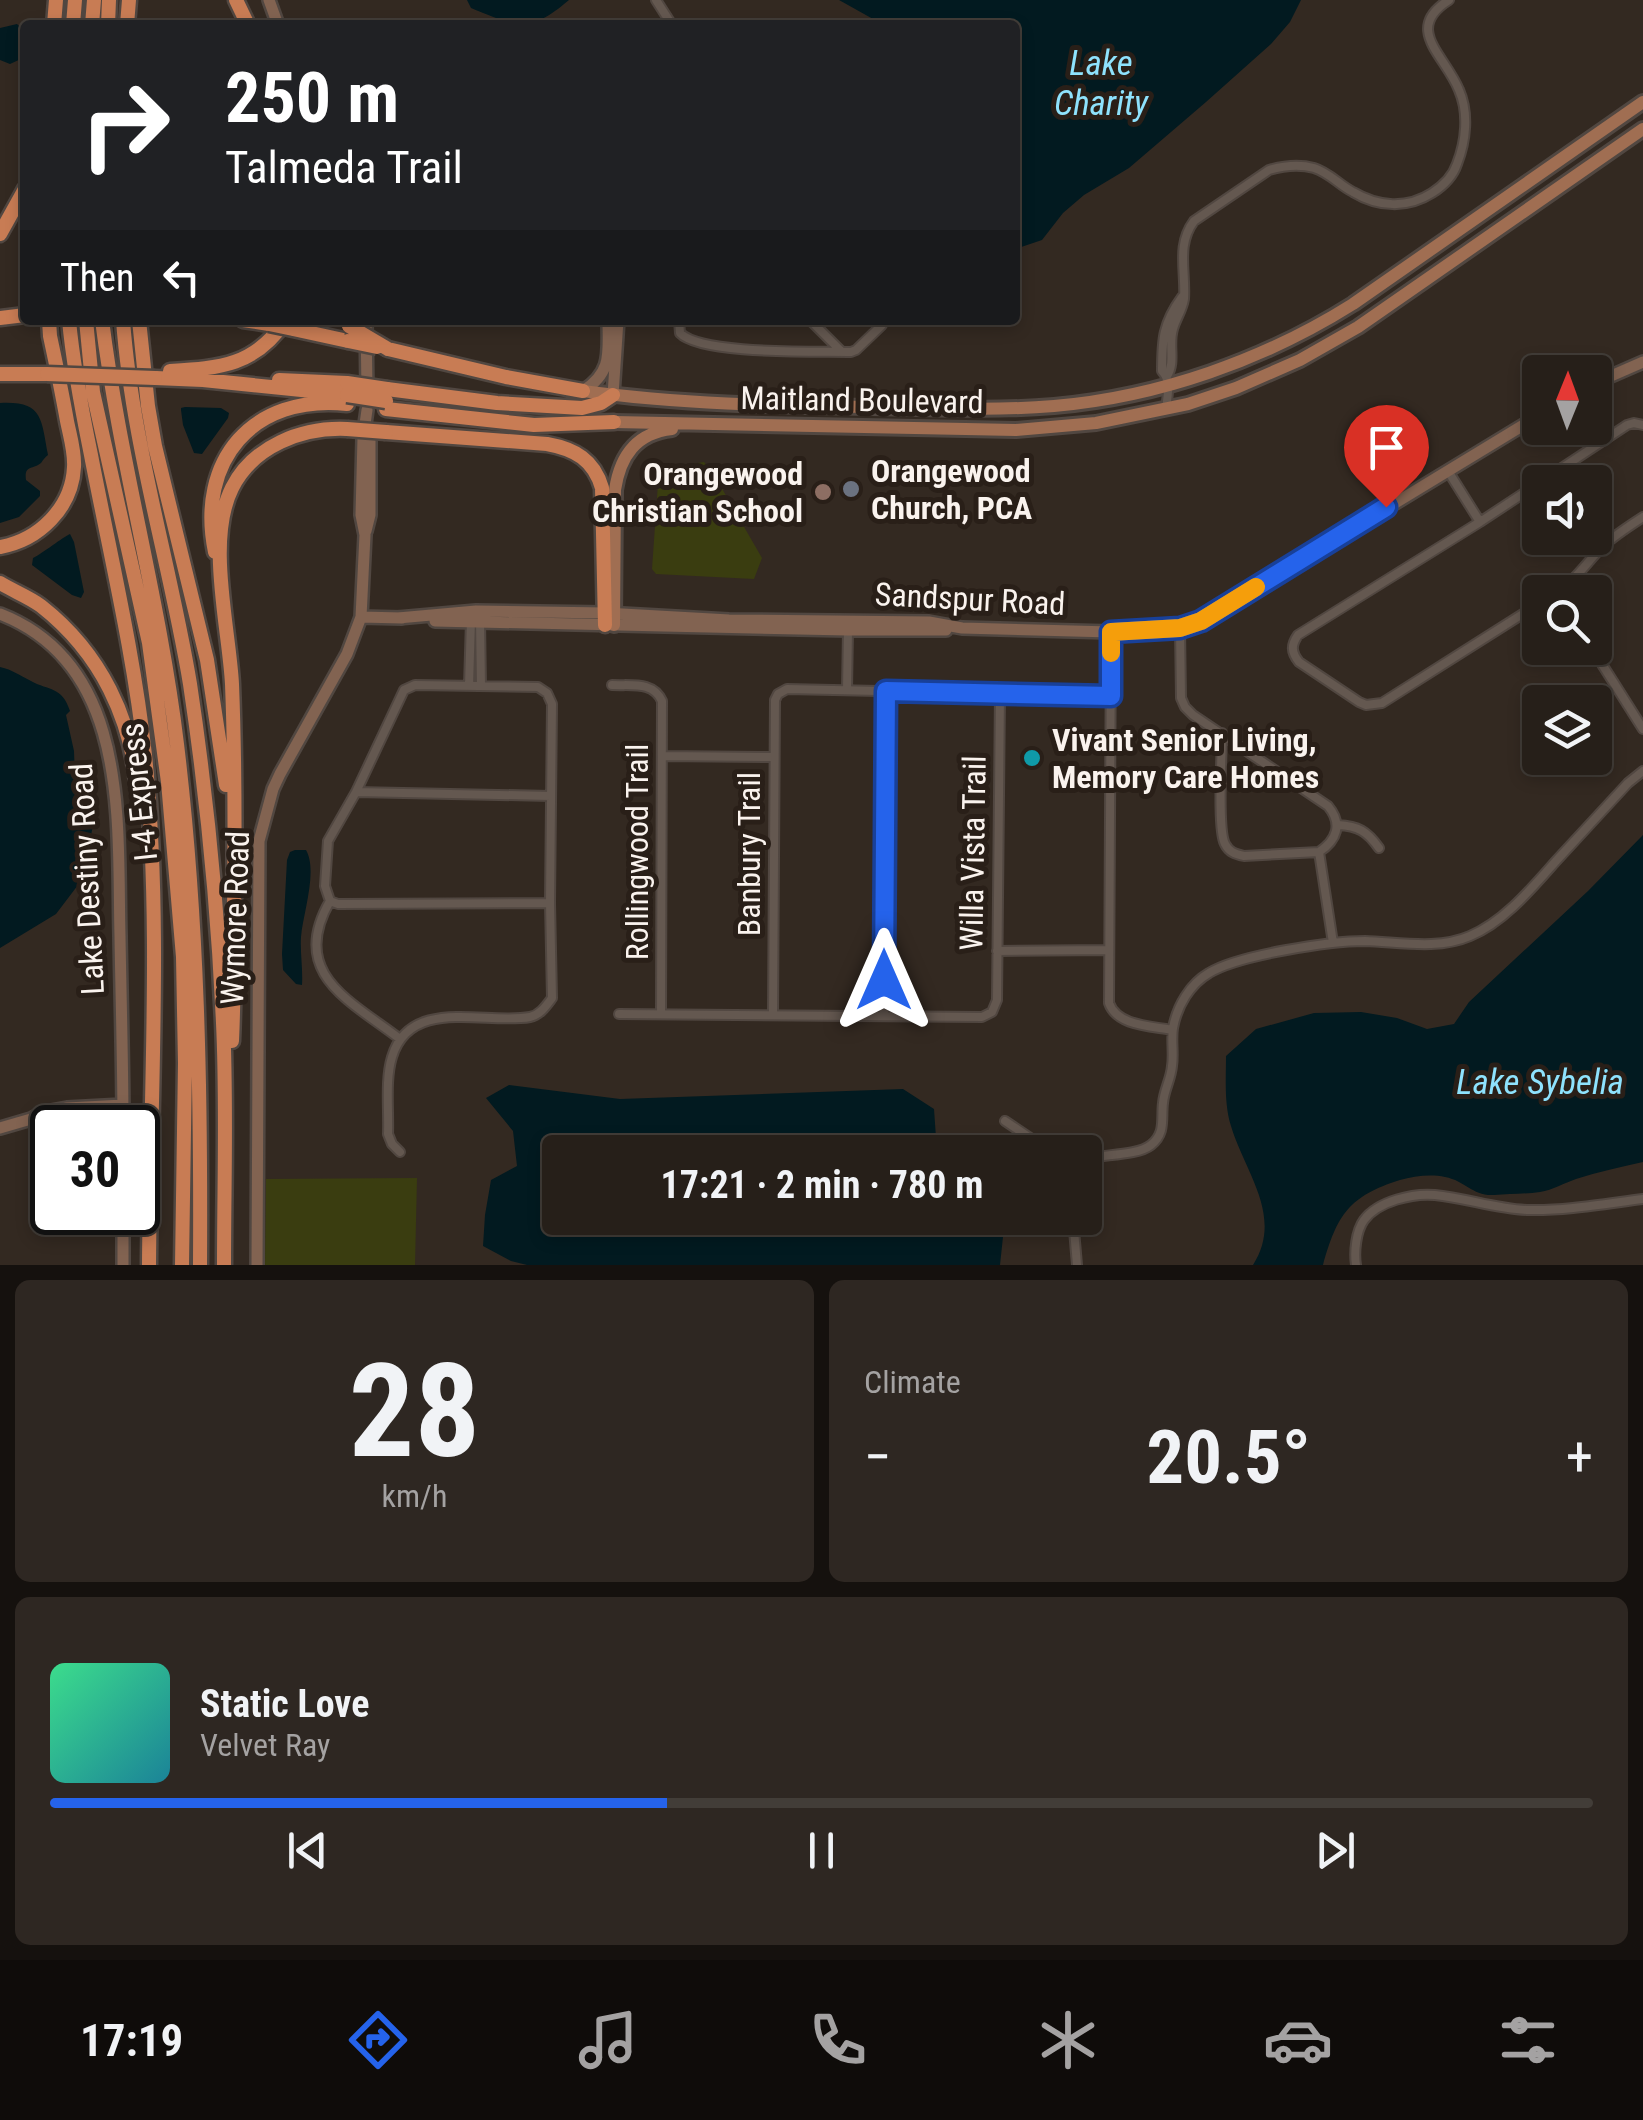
<!DOCTYPE html>
<html lang="en">
<head>
<meta charset="utf-8">
<style>
  :root { --surface:#261f19; --page:#2e2722; --text:#f1f3f6; --muted:#a4a2a2; --line:#423d38; --accent:#2563eb }
  body { margin:0; font-family:"Roboto Condensed",sans-serif; background:var(--page); color:var(--text); height:100vh; display:flex; flex-direction:column; font-size:38px; white-space:nowrap }
  * { box-sizing:border-box; margin:0 }
  p { font-size:32px; color:var(--muted) }
  .icon { flex:none; width:55px; height:55px; fill:none; stroke:currentColor; stroke-width:2; stroke-linecap:round; stroke-linejoin:round }
  .map { position:relative; height:1265px; overflow:hidden }
  .sheet { display:flex; flex-direction:column; gap:15px; padding:15px; background:#15110e; flex:1 }
  .sheet>* { flex:none }
  .top-card { position:absolute; left:20px; top:20px; width:1000px; height:305px; border-radius:10px; box-shadow:0 5px 15px #0003,0 0 0 2px var(--line); background:#202124; color:#fff; overflow:hidden }
  .needle { width:65px; rotate:1deg }
  .buttons { position:absolute; left:1522px; top:355px; display:grid; gap:20px }
  .buttons a { display:grid; place-items:center; width:90px; height:90px; border-radius:10px; background:var(--surface); box-shadow:0 5px 15px #0003,0 0 0 2px var(--line); font-size:50px }
  .speed { position:absolute; left:30px; top:1105px; display:flex; gap:20px; font-size:50px; font-weight:700; text-align:center }
  .speed>* { display:grid; place-content:center; width:130px; height:130px; border-radius:50%; background:var(--surface); box-shadow:0 5px 15px #0003,0 0 0 2px var(--line); line-height:1 }
  .speed .limit { border:5px solid #111; border-radius:15px; background:#fff; color:#111 }
  .pin { position:absolute; display:grid; place-items:center; width:85px; height:85px; color:#fff; margin:-102px -42px; border-radius:50% 50% 50% 0; rotate:-45deg; box-shadow:0 0 10px #0007 }
  .pin .icon { rotate:45deg }
  .me { position:absolute; width:110px; margin:-55px; rotate:0deg; stroke-linejoin:round; filter:drop-shadow(0 0 8px #0008) }
  .turn { display:flex; align-items:center; gap:35px; height:210px; padding:0 40px; font-size:45px }
  .turn .icon { width:130px; height:130px; stroke-width:2.5 }
  .turn b { display:block; font-size:70px; line-height:85px }
  .then { display:flex; align-items:center; height:95px; padding:0 40px; background:#0003; gap:20px; font-size:38px }
  .big { font-size:75px; font-weight:700; line-height:1.1 }
  .sheet .widget { flex:1; display:flex; flex-direction:column; justify-content:center; gap:15px; min-width:0; padding:0 35px; border-radius:15px; background:var(--page) }
  .sheet .dial { align-items:center; gap:0 }
  .dial b { font-size:130px; line-height:1 }
  .song { display:flex; align-items:center; gap:30px }
  .cover { width:120px; height:120px; border-radius:15px; background:linear-gradient(135deg,hsl(150 70% 55%),hsl(190 70% 35%)) }
  .played { height:10px; border-radius:5px; background:linear-gradient(90deg,var(--accent) 40%,var(--line) 40%) }
  .keys { display:flex; justify-content:space-around; direction:ltr }
  .heat { display:flex; justify-content:space-between; align-items:center; font-size:55px; direction:ltr }
  .sheet .tiles { flex:1; display:grid; gap:15px; grid-template-columns:1fr 1fr }
  .widget:last-child { grid-column:span 2 }
  .trip { position:absolute; left:542px; top:1135px; width:560px; height:100px; border-radius:10px; background:var(--surface); box-shadow:0 5px 15px #0003,0 0 0 2px var(--line); font-weight:700; line-height:100px; text-align:center }
  .tabs { display:flex; height:160px; justify-content:space-around; align-items:center; background:#0f0c0a; color:var(--muted) }
  .tabs .icon { width:70px; height:70px }
  .tabs .active { color:var(--accent) }
  .tabs b { font-size:45px; color:var(--text) }
  .map>svg:first-child { display:block }
  .green { fill:#3a3d10 }
  .water { fill:#021a20 }
  .lines { fill:none; stroke-linecap:round; stroke-linejoin:round }
  .street-casing { stroke:#514741; stroke-width:12 }
  .secondary-casing { stroke:#514741; stroke-width:16 }
  .primary-casing { stroke:#514741; stroke-width:18 }
  .highway-casing { stroke:#514741; stroke-width:19 }
  .street { stroke:#645850; stroke-width:8 }
  .secondary { stroke:#826351; stroke-width:11 }
  .primary { stroke:#a06e52; stroke-width:12 }
  .highway { stroke:#c87c54; stroke-width:14 }
  .highway-bridge-casing { stroke:#514741; stroke-width:19; stroke-linecap:butt }
  .highway-bridge { stroke:#c87c54; stroke-width:14 }
  .route-casing { stroke:#184099; stroke-width:25 }
  .route { stroke:#2563eb; stroke-width:18 }
  .slow { stroke:#f59e0b; stroke-width:18 }
  .worship-dot { fill:#6b7280; stroke:#291f18; stroke-width:4 }
  .education-dot { fill:#8d6e63; stroke:#291f18; stroke-width:4 }
  .culture-dot { fill:#0f9aa8; stroke:#291f18; stroke-width:4 }
  .labels { text-anchor:middle; stroke-width:10; stroke-linejoin:round; paint-order:stroke }
  .street-label { font-size:32px; fill:#faf3ee; stroke:#291f18 }
  .poi-label { font-size:32px; font-weight:bold; fill:#faf3ee; stroke:#291f18; text-anchor:start }
  .water-label { font-size:35px; font-style:italic; fill:#8ee2fd; stroke:#291f18 }
</style>
</head>
<body>
<div class="map">
<svg width="1643" height="1265" viewBox="0 0 1643 1265">
  <rect width="100%" height="100%" fill="#332921"/>
  <path class="green" d="M 704,462 L 713,473 L 762,558 L 754,579 L 656,574 L 652,569 L 659,469 Z
    M 417,1178 L 415,1265 L 265,1265 L 266,1179 Z"/>
  <path class="water" d="M 467,0 L 569,0 C 528,35 516,26 471,8 Z
    M 839,0 L 1301,0 L 1290,22 L 1271,44 L 1206,102 L 1129,168 L 1084,195 L 1063,213 L 1042,240 L 1015,249 L 1015,25 L 878,25 L 873,19 Z
    M 17,24 C 27,32 27,46 23,58 L 10,64 L 0,60 L 0,28 Z
    M 0,403 C 43,401 41,418 48,455 C 45,457 43,460 41,463 C 32,470 24,465 26,480 L 40,491 L 40,496 L 19,517 L 0,523 Z
    M 185,407 L 221,408 L 229,413 L 228,418 L 202,454 L 194,453 L 183,425 L 181,410 L 181,408 Z
    M 70,534 L 74,542 L 84,592 L 81,598 L 72,595 L 32,565 L 33,558 C 43,553 63,537 70,534 Z
    M 0,667 C 13,670 19,675 31,681 C 49,691 62,686 70,711 L 66,715 L 74,751 L 75,778 L 93,824 L 86,867 L 78,885 L 56,914 L 0,948 Z
    M 1643,835 L 1643,1162 C 1621,1167 1598,1172 1576,1179 C 1564,1183 1553,1190 1540,1192 C 1525,1194 1509,1194 1494,1195 C 1472,1196 1466,1181 1445,1177 C 1431,1174 1414,1176 1400,1180 C 1349,1196 1337,1215 1323,1265 L 1253,1265 C 1284,1216 1245,1173 1231,1126 C 1224,1104 1226,1078 1226,1056 L 1256,1029 L 1314,1013 L 1361,1012 L 1397,1018 L 1427,1029 L 1454,1024 L 1469,1002 L 1588,891 Z
    M 295,850 L 306,850 C 318,871 303,913 301,937 C 300,952 303,969 302,985 L 296,984 L 283,970 L 282,954 L 287,860 L 290,852 Z
    M 509,1085 L 620,1099 L 903,1089 L 934,1109 L 937,1152 L 560,1152 L 560,1218 L 1005,1218 L 1000,1265 L 527,1265 L 511,1261 L 483,1246 L 485,1215 L 491,1180 L 517,1166 L 513,1131 L 486,1098 Z"/>
  <g class="lines">
    <defs>
      <path id="street" d="M 656,0 L 672,25
        M 679,320 L 680,333 C 701,355 817,351 851,352 L 856,350 L 882,325 L 877,320
        M 810,320 L 842,352
        M 1167,376 C 1176,362 1168,345 1173,329 C 1176,318 1182,311 1184,299 C 1186,271 1176,245 1194,221 L 1269,170 C 1283,166 1299,164 1314,168 C 1330,173 1339,185 1353,192 C 1378,207 1407,209 1432,193 C 1443,186 1453,176 1457,164 C 1466,141 1469,113 1459,90 C 1445,55 1403,29 1449,0
        M 1166,410 C 1167,397 1172,381 1162,371 C 1162,339 1163,323 1182,297
        M 1448,471 L 1480,522
        M 1557,592 C 1576,580 1587,562 1603,546 C 1615,535 1629,526 1643,517
        M 1540,603 L 1382,703 L 1366,705 L 1359,702 L 1299,662 C 1291,652 1291,645 1298,635 L 1480,522 L 1627,425 L 1634,423 L 1643,425
        M 480,620 L 481,686
        M 1180,628 L 1181,698 L 1185,707 L 1193,715 L 1328,806 C 1343,824 1337,840 1319,852
        M 1111,632 L 1109,1003 C 1117,1026 1151,1026 1172,1030
        M 1595,648 L 1600,661 L 1643,729
        M 612,685 C 632,686 653,681 662,701 L 661,1014
        M 469,686 L 471,620
        M 847,690 L 848,630
        M 1222,733 C 1222,754 1217,829 1225,844 C 1229,852 1235,854 1244,856 L 1319,852
        M 662,756 L 774,757
        M 356,792 L 551,796
        M 1338,825 C 1358,826 1367,831 1379,848
        M 1319,852 L 1333,943
        M 330,901 L 338,904 L 550,903
        M 997,951 L 1109,950
        M 619,1014 L 982,1017 L 992,1012 L 997,1000 L 1000,693
        M 773,1015 L 775,700 L 778,694 L 787,689 L 1111,696
        M 884,1016 L 886,691
        M 1005,1121 L 1051,1152
        M 400,1152 L 392,1144 L 388,1134 C 389,1110 385,1080 392,1057 C 410,996 486,1025 530,1017 C 540,1015 546,1006 552,998 L 550,903 L 552,704 L 547,693 L 538,687 L 415,685 L 404,690 L 356,792 L 328,841 L 325,886 L 330,901 C 288,974 351,1001 400,1039
        M 1085,1159 C 1103,1154 1137,1156 1151,1145 C 1166,1133 1161,1119 1163,1103 C 1164,1090 1171,1079 1172,1066 C 1174,1054 1171,1040 1173,1028 C 1177,1006 1190,984 1209,973 C 1238,955 1331,941 1365,941 C 1399,942 1438,950 1470,936 C 1504,922 1532,888 1556,861 C 1580,835 1604,809 1628,783 L 1643,771
        M 1073,1218 L 1077,1265
        M 1356,1265 C 1354,1252 1356,1231 1364,1220 C 1378,1201 1413,1193 1435,1195 C 1466,1198 1496,1209 1527,1210 C 1566,1211 1604,1204 1643,1199"/>
      <path id="secondary" d="M 269,0 L 278,25
        M 366,320 L 367,392
        M 1595,383 L 1643,362
        M 583,391 C 613,372 608,352 608,320
        M 613,395 L 618,320
        M 366,531 L 370,515 L 370,440
        M 0,614 C 131,665 117,822 120,936 C 121,1000 123,1064 123,1128
        M 361,617 L 402,618
        M 398,618 L 476,611 L 605,613 L 729,620 L 929,622 L 962,628 L 1111,632 L 1180,628 L 1201,621 L 1540,415
        M 435,621 L 848,630 L 946,630
        M 31,1119 L 48,1123 L 72,1119 L 123,1119
        M 0,1128 L 31,1119 L 45,1112 L 67,1108 L 123,1105
        M 123,1265 L 123,1212
        M 257,1265 L 259,841 L 273,789 L 280,774 L 347,654 L 361,617 L 365,535 L 361,515 L 363,438 L 367,410"/>
      <path id="primary" d="M 583,391 C 679,404 775,406 871,407 C 932,408 993,411 1054,406 C 1159,397 1264,360 1353,304 L 1643,102
        M 614,422 L 1016,430 L 1096,423 L 1188,404 L 1236,388 L 1300,360 L 1358,327 L 1643,129
        M 614,625 L 615,490 C 620,456 636,433 672,429"/>
      <path id="highway" d="M 236,0 L 248,25
        M 54,25 L 56,0
        M 73,25 L 75,0
        M 92,25 L 94,0
        M 108,25 L 109,0
        M 127,25 L 129,0
        M 0,234 L 25,189
        M 0,318 L 25,315
        M 69,320 C 73,365 82,411 91,455 C 110,554 134,654 145,755 C 162,925 150,1095 149,1265
        M 86,320 L 93,392 L 149,643 L 168,782 L 183,957 L 185,1063 L 182,1265
        M 102,320 C 120,463 160,602 177,744 C 198,918 201,1091 200,1265
        M 123,320 C 132,443 170,563 190,684 C 207,797 218,910 223,1023 C 227,1103 224,1185 224,1265
        M 139,320 L 148,406 L 155,446 L 207,660 L 226,785
        M 243,320 L 269,324
        M 293,329 L 348,341
        M 388,349 L 506,377 L 583,391
        M 170,371 C 220,368 255,366 286,320
        M 0,374 L 47,374
        M 155,378 L 203,380 L 341,394
        M 279,380 L 347,383
        M 387,389 L 497,403 L 582,408 L 601,403 L 613,395
        M 386,409 L 534,425 L 614,422
        M 386,432 L 547,444 C 575,449 594,460 602,488 L 605,625
        M 0,547 C 39,540 72,508 74,467 C 75,452 70,436 67,421 C 62,393 56,364 50,336 L 49,320
        M 215,552 C 196,460 253,394 347,404
        M 0,583 C 13,591 29,597 41,606 C 101,653 132,719 138,793
        M 232,1041 C 234,998 234,955 234,912 C 235,836 235,760 232,684 C 229,627 206,540 232,488 C 253,446 302,427 347,429"/>
    </defs>
    <use href="#street" class="street-casing"/>
    <use href="#secondary" class="secondary-casing"/>
    <use href="#primary" class="primary-casing"/>
    <use href="#highway" class="highway-casing"/>
    <use href="#street" class="street"/>
    <use href="#secondary" class="secondary"/>
    <use href="#primary" class="primary"/>
    <use href="#highway" class="highway"/>
    <defs>
      <path id="highway-bridge" d="M 269,324 L 293,329
        M 349,326 L 388,349
        M 348,341 L 377,347
        M 47,374 L 155,378
        M 347,383 L 387,389
        M 347,395 L 386,401
        M 347,429 L 386,432"/>
    </defs>
    <use href="#highway-bridge" class="highway-bridge-casing"/>
    <use href="#highway-bridge" class="highway-bridge"/>
  </g>
  <g class="lines">
    <defs>
      <path id="route" d="M 884,980 L 886,691 L 1111,696 L 1111,632 L 1180,628 L 1201,621 L 1386,507"/>
    </defs>
    <use href="#route" class="route-casing"/>
    <use href="#route" class="route"/>
    <path class="slow" d="M 1111,653 L 1111,632 L 1180,628 L 1201,621 L 1256,587"/>
  </g>
  <circle class="worship-dot" cx="851" cy="489" r="10"/>
  <circle class="education-dot" cx="823" cy="492" r="10"/>
  <circle class="culture-dot" cx="1032" cy="758" r="10"/>
  <g class="labels">
    <g class="street-label">
      <text transform="translate(862 400) rotate(1)" y="11">Maitland Boulevard</text>
      <text transform="translate(970 599) rotate(3)" y="11">Sandspur Road</text>
      <text transform="translate(139 792) rotate(-96)" y="11">I-4 Express</text>
      <text transform="translate(637 852) rotate(-90)" y="11">Rollingwood Trail</text>
      <text transform="translate(973 853) rotate(-89)" y="11">Willa Vista Trail</text>
      <text transform="translate(749 854) rotate(-90)" y="11">Banbury Trail</text>
      <text transform="translate(87 879) rotate(-93)" y="11">Lake Destiny Road</text>
      <text transform="translate(235 918) rotate(-88)" y="11">Wymore Road</text>
    </g>
    <g class="poi-label">
      <text x="871" y="482">Orangewood<tspan x="871" dy="37">Church, PCA</tspan></text>
      <text x="803" y="485" text-anchor="end">Orangewood<tspan x="803" dy="37">Christian School</tspan></text>
      <text x="1052" y="751">Vivant Senior Living,<tspan x="1052" dy="37">Memory Care Homes</tspan></text>
    </g>
    <g class="water-label">
      <text x="1101" y="75">Lake<tspan x="1101" dy="40">Charity</tspan></text>
      <text x="1540" y="1094">Lake Sybelia</text>
    </g>
  </g>
</svg>
<div class="buttons">
<a><svg class="needle" viewBox="-14 -14 28 28"><path d="M0-13l5 13h-10z" fill="#e53935"/><path d="M0 13l5-13h-10z" fill="#a4a2a2"/></svg></a>
<a><svg class="icon" aria-label="sound" viewBox="0 0 24 24"><path d="M4 9h4l5-4v14l-5-4H4zM17 9q2 3 0 6"/></svg></a>
<a><svg class="icon" aria-label="search" viewBox="0 0 24 24"><circle cx="10" cy="10" r="6"/><path d="M15 15l6 6"/></svg></a>
<a><svg class="icon" aria-label="layers" viewBox="0 0 24 24"><path d="M12 4l9 5-9 5-9-5zM3 14l9 5 9-5"/></svg></a>
</div>
<div class="speed"><div class="limit">30</div></div>
<div class="pin" style="left:1386px;top:507px;background:#d93025"><svg class="icon" aria-label="arrive" viewBox="0 0 24 24"><path d="M6 21V4h12l-3 4 3 4H6"/></svg></div>
<svg class="me" style="left:884px;top:980px" viewBox="-20 -20 40 40"><path d="M0-17L14 15 0 8-14 15z" fill="#2563eb" stroke="#fff" stroke-width="4"/></svg>
<div class="trip">17:21 · 2 min · 780 m</div>
<div class="top-card">
<div class="turn"><svg class="icon" aria-label="right" viewBox="0 0 24 24"><path d="M7 20v-9h11M14 6l5 5-5 5"/></svg><div><b>250 m</b>Talmeda Trail</div></div>
<div class="then">Then<svg class="icon" aria-label="left" viewBox="0 0 24 24"><path d="M17 20v-9H6M10 6l-5 5 5 5"/></svg></div>
</div>
</div>
<section class="sheet">
<div class="tiles">
<div class="widget dial"><b>28</b><p>km/h</p></div>
<div class="widget"><p>Climate</p>
<div class="heat"><a>−</a><b class="big">20.5°</b><a>+</a></div>
</div>
<div class="widget">
<div class="song"><i class="cover"></i><div><b>Static Love</b><p>Velvet Ray</p></div></div>
<div class="played"></div>
<div class="keys"><svg class="icon" aria-label="previous" viewBox="0 0 24 24"><path d="M18 5L8 12l10 7zM5 5v14"/></svg><svg class="icon" aria-label="pause" viewBox="0 0 24 24"><path d="M8 5v14M16 5v14"/></svg><svg class="icon" aria-label="next" viewBox="0 0 24 24"><path d="M6 5l10 7-10 7zM19 5v14"/></svg></div>
</div>
</div>
</section>
<nav class="tabs">
<b>17:19</b>
<svg class="icon active" aria-label="directions" viewBox="0 0 24 24"><path d="M12 3l9 9-9 9-9-9zM9 14v-3h6M13 9l2 2-2 2"/></svg>
<svg class="icon" aria-label="music" viewBox="0 0 24 24"><path d="M9 18V5l10-2v13"/><circle cx="6" cy="18" r="3"/><circle cx="16" cy="16" r="3"/></svg>
<svg class="icon" aria-label="phone" viewBox="0 0 24 24"><path d="M5 4h4l2 5-3 2q2 4 5 5l2-3 5 2v4C11 20 4 13 5 4z"/></svg>
<svg class="icon" aria-label="climate" viewBox="0 0 24 24"><path d="M12 3v18M4 7l16 10M4 17L20 7"/></svg>
<svg class="icon" aria-label="car" viewBox="0 0 24 24"><path d="M5 17H2v-5l4-1 3-4h7l3 4 3 1v5h-3M9 17h6M6 11h13"/><circle cx="7" cy="17" r="2"/><circle cx="17" cy="17" r="2"/></svg>
<svg class="icon" aria-label="filters" viewBox="0 0 24 24"><path d="M4 7h16M4 17h16"/><circle cx="9" cy="7" r="2"/><circle cx="15" cy="17" r="2"/></svg>
</nav>
</body>
</html>
